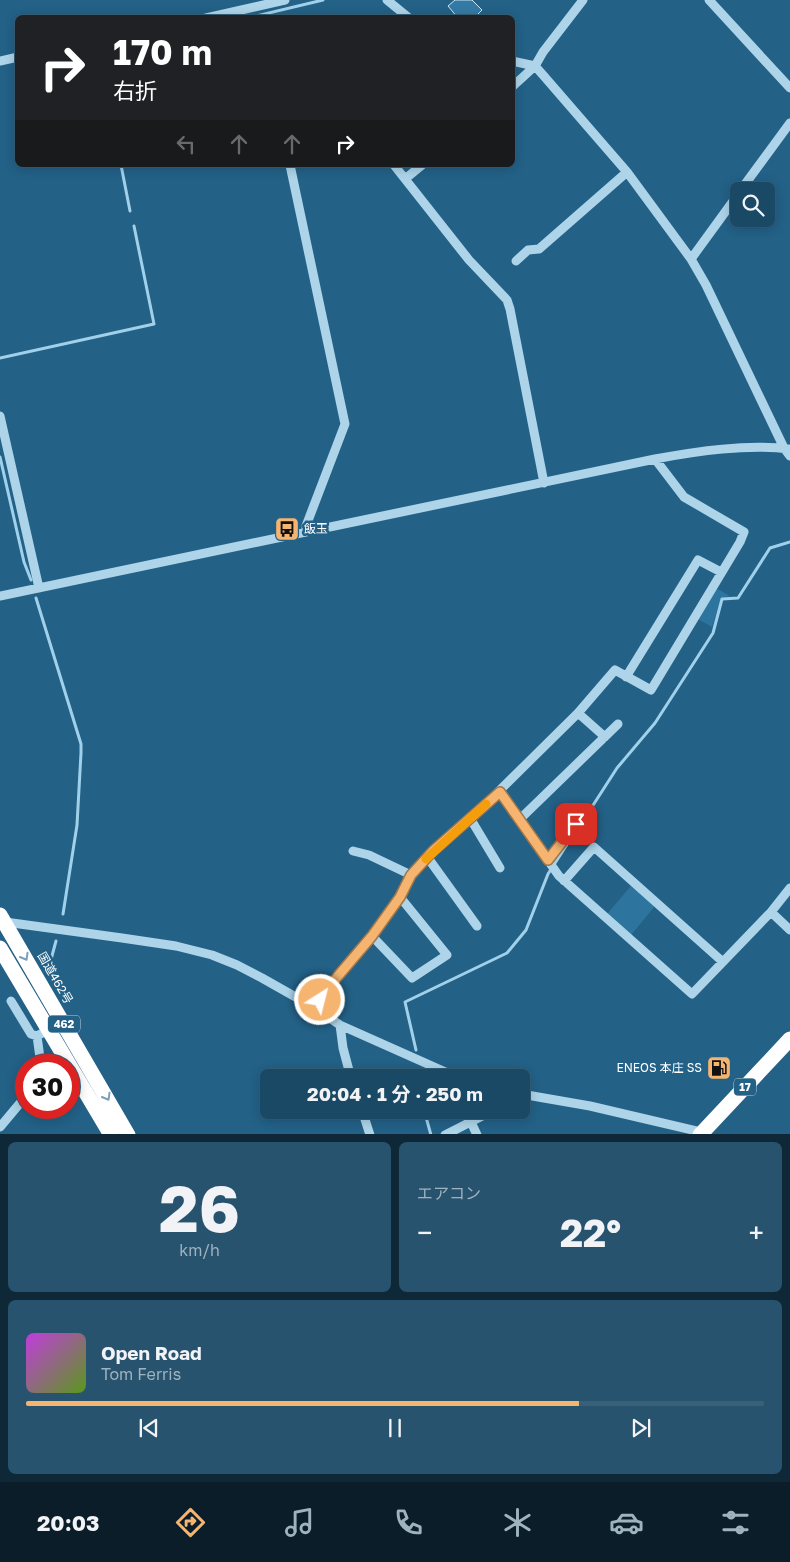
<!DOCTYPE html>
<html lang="ja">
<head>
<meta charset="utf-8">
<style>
  :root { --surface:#1a4965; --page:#27536e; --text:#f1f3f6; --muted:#9fb2bf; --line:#386179; --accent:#f5b570 }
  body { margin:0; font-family:"Golos Text","Noto Sans JP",sans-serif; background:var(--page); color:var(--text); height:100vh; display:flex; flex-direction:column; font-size:19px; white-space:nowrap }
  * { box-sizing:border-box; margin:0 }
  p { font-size:16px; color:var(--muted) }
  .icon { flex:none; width:28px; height:28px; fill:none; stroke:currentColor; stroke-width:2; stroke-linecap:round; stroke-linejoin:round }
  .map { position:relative; height:1134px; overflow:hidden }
  .details { display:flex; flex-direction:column; gap:8px; padding:8px; background:#0e2838; flex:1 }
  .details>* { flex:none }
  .guide { position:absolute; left:15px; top:15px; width:500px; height:152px; border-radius:8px; box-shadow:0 2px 12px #0003,0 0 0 1px var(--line); background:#202124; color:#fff; overflow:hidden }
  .controls { position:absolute; left:730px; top:182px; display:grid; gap:10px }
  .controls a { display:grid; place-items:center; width:45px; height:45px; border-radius:8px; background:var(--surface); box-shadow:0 2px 12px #0003,0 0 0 1px var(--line); font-size:25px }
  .speed { position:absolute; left:15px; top:1054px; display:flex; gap:10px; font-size:25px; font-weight:700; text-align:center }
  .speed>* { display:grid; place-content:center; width:65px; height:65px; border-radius:50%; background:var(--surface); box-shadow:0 2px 12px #0003,0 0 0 1px var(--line); line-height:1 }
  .speed .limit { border:8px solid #d22; background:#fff; color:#111 }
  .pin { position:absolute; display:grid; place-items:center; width:42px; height:42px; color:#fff; margin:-21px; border-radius:10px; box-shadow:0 2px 8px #0006 }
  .me { position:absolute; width:55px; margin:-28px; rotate:36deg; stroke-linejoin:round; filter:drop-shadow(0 0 4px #0008) }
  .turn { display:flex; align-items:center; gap:18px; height:105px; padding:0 15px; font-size:22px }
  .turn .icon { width:65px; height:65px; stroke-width:2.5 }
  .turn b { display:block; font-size:35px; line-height:42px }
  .lanes { display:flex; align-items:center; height:48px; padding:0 15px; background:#0003; justify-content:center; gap:25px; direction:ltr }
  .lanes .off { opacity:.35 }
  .big { font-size:38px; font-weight:700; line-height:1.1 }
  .details .card { flex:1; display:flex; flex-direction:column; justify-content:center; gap:8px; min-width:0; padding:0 18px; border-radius:8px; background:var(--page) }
  .details .dial { align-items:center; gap:0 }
  .dial b { font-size:65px; line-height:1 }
  .song { display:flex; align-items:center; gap:15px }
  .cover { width:60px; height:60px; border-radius:8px; background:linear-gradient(135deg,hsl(290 70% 55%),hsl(90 70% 35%)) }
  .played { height:5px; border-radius:2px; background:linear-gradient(90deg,var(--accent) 75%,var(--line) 75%) }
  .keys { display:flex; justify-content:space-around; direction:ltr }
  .heat { display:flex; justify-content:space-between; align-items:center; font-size:28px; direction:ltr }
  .details .tiles { flex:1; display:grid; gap:8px; grid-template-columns:1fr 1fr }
  .card:last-child { grid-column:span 2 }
  .trip { position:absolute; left:260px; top:1069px; width:270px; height:50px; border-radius:8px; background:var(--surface); box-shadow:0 2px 12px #0003,0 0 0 1px var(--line); font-weight:700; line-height:50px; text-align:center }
  .tabs { display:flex; height:80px; justify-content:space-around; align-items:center; background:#0a1d28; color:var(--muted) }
  .tabs .icon { width:35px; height:35px }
  .tabs .active { color:var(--accent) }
  .tabs b { font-size:22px; color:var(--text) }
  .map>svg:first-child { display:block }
  .green { fill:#2d759f }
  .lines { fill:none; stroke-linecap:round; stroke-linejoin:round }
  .stream { stroke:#a1d1ea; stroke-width:3 }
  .building { fill:#337aa4; stroke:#d1e9f7 }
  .minor { stroke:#add4e9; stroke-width:9 }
  .highway { stroke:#fff; stroke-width:15 }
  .oneway { stroke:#7ba0b7 }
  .route-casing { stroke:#9f7649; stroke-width:12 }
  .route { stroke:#f5b570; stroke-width:9 }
  .slow { stroke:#f59e0b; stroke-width:9 }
  .labels { text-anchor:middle; stroke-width:5; stroke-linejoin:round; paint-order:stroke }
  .shield { fill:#236187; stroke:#bdd0db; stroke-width:1 }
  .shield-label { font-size:11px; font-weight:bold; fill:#fff }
  .poi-label { font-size:12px; fill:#fff; stroke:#236187; text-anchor:start }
  .street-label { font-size:12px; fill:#fff; stroke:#236187 }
</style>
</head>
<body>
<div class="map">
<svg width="790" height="1135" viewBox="0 0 790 1135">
  <rect width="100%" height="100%" fill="#236187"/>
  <path class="green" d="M 716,588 L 730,596 L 721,598 L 712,627 L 698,619 Z
    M 631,886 L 655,906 L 631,935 L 607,914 Z"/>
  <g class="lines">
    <path class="stream" d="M 248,18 L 323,0
      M 121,165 L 130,211
      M 0,358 L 154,324 L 134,226
      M 0,457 L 24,562 L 31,580
      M 36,598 L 81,744 L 81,753 L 77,825 L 63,914
      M 579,827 L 617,768 L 655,723 L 713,633 L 722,599 L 738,598 L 770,548 L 790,542
      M 49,967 L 56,941
      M 416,1050 L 405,1002 L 507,953 L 526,930 L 548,874 L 575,832
      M 421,1074 L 421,1078
      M 424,1110 L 431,1135"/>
  </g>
  <path class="building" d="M 455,0 L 472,0 L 482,10 L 474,18 L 458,18 L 448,6 Z"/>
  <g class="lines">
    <path class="minor" d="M 387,0 L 409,18
      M 709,0 L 790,88
      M 206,18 L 285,0
      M 0,61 L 18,57
      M 512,61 L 535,66 L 543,75 L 627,172 L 691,259 L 706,285 L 784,448 L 790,456
      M 512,87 L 535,66 L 543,52 L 583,0
      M 290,165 L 345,424 L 306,526 L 306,532
      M 394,165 L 469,260 L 507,300 L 510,309 L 544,483
      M 405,179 L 422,165
      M 740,191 L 790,123
      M 691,259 L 739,193
      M 516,261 L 528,250 L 539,249 L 627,172
      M 0,416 L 39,588
      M 0,596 L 655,459 C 698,451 746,444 790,449
      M 626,677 L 698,560 L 721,572
      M 578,713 L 605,737
      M 499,791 L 559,876 L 692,994 L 771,912 L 790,888
      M 470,818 L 500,868
      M 519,820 L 618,724
      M 353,851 L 369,855 L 411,875
      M 428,858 L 477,926
      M 548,861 L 576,824
      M 564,881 L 594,847 L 723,962
      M 771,912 L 790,930
      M 5,922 L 122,938 L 176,946 L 212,955 L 237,965 L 262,978 L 315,1008 L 340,1025 L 459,1078
      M 372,936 L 412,978 L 447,955 L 400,897
      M 11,1001 L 31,1034 L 37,1036 L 48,1030
      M 315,1008 L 338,976 L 372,936 L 400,897 L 411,875 L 433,851 L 495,795 L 578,713 L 615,670 L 651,690 L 740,542 L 744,532 L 684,497 L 655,459
      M 340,1025 L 343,1048 L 351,1078
      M 37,1036 L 41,1065
      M 521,1094 L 590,1106 L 705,1133
      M 362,1110 L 370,1135
      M 471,1122 L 477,1135
      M 0,1127 L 26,1096
      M 445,1135 L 494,1110"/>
    <path class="highway" d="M 0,915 L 128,1135
      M 0,948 L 111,1135
      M 700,1135 L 790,1039"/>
  </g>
  <defs><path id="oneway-chevron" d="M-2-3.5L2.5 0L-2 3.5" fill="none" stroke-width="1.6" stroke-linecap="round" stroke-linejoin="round" transform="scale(1.25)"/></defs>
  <g class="oneway">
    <use href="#oneway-chevron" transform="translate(25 957) rotate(60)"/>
    <use href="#oneway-chevron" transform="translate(107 1097) rotate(60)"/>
  </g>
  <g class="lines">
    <defs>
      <path id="route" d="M 320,1000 L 338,976 L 372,936 L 400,897 L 411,875 L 433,851 L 500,792 L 548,860 L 576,824"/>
    </defs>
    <use href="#route" class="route-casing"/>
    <use href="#route" class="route"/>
    <path class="slow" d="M 426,859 L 486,804"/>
  </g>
  <defs>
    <symbol id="bus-square" viewBox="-11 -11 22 22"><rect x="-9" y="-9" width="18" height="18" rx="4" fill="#f5b570" stroke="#236187"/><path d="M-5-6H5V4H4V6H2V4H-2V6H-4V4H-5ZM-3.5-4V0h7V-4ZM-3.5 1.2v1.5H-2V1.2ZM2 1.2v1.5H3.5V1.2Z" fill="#111"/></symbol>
    <symbol id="fuel-square" viewBox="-11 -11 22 22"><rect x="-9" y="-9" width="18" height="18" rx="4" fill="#f5b570" stroke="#236187"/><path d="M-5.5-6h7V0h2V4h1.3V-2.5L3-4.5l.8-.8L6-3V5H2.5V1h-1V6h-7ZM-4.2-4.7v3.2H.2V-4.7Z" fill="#111"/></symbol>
  </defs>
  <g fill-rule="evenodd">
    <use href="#bus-square" x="273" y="515" width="28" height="28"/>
    <use href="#fuel-square" x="705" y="1054" width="28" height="28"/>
  </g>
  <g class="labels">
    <g class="shield">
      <rect x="48" y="1015.5" width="32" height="17" rx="4"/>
      <rect x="734" y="1078.5" width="22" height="17" rx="4"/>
    </g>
    <g class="shield-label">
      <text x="64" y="1028">462</text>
      <text x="745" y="1091">17</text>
    </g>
    <g class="poi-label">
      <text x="304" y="533">飯玉</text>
      <text x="702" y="1072" text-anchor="end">ENEOS 本庄 SS</text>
    </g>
    <g class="street-label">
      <text transform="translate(55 978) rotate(60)" y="4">国道462号</text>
    </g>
  </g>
</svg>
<div class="controls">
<a><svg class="icon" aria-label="search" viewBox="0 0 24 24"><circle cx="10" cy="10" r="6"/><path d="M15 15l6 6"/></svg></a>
</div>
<div class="speed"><div class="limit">30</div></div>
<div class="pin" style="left:576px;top:824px;background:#d93025"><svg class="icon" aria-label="arrive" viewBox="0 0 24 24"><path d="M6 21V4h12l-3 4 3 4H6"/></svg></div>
<svg class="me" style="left:320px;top:1000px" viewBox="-20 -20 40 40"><circle r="17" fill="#f5b570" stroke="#fff" stroke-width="3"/><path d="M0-11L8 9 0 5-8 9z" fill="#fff"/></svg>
<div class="trip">20:04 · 1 分 · 250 m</div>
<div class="guide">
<div class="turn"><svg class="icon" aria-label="right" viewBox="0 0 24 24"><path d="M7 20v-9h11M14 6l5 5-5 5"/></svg><div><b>170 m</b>右折</div></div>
<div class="lanes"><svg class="icon off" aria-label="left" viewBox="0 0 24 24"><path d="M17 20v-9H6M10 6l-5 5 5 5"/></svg><svg class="icon off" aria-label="ahead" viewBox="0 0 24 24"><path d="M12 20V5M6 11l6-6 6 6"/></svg><svg class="icon off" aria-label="ahead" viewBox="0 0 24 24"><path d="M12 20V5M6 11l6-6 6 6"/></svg><svg class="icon" aria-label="right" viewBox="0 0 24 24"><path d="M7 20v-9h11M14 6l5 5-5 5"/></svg></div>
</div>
</div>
<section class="details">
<div class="tiles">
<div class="card dial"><b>26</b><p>km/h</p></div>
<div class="card"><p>エアコン</p>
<div class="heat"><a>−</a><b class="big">22°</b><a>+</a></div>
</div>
<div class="card">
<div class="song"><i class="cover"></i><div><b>Open Road</b><p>Tom Ferris</p></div></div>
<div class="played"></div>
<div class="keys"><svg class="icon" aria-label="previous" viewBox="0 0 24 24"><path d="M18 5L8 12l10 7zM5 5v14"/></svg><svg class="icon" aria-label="pause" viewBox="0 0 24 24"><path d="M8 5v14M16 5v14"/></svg><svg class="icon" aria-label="next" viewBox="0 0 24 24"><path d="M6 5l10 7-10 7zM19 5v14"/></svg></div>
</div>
</div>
</section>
<nav class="tabs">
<b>20:03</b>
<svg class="icon active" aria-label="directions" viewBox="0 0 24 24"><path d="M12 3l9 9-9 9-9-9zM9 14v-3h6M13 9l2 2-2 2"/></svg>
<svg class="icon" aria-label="music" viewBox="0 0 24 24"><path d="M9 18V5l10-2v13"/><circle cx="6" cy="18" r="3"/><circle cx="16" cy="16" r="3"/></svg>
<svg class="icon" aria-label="phone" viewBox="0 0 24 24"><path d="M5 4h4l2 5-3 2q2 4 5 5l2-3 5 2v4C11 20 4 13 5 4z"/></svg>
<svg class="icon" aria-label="climate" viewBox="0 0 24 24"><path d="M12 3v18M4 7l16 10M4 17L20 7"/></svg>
<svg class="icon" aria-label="car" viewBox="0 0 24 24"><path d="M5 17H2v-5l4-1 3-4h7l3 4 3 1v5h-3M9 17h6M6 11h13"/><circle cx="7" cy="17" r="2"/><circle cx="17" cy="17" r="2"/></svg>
<svg class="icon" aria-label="filters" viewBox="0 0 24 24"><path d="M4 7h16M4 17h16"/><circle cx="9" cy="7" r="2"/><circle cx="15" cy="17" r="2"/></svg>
</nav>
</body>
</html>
